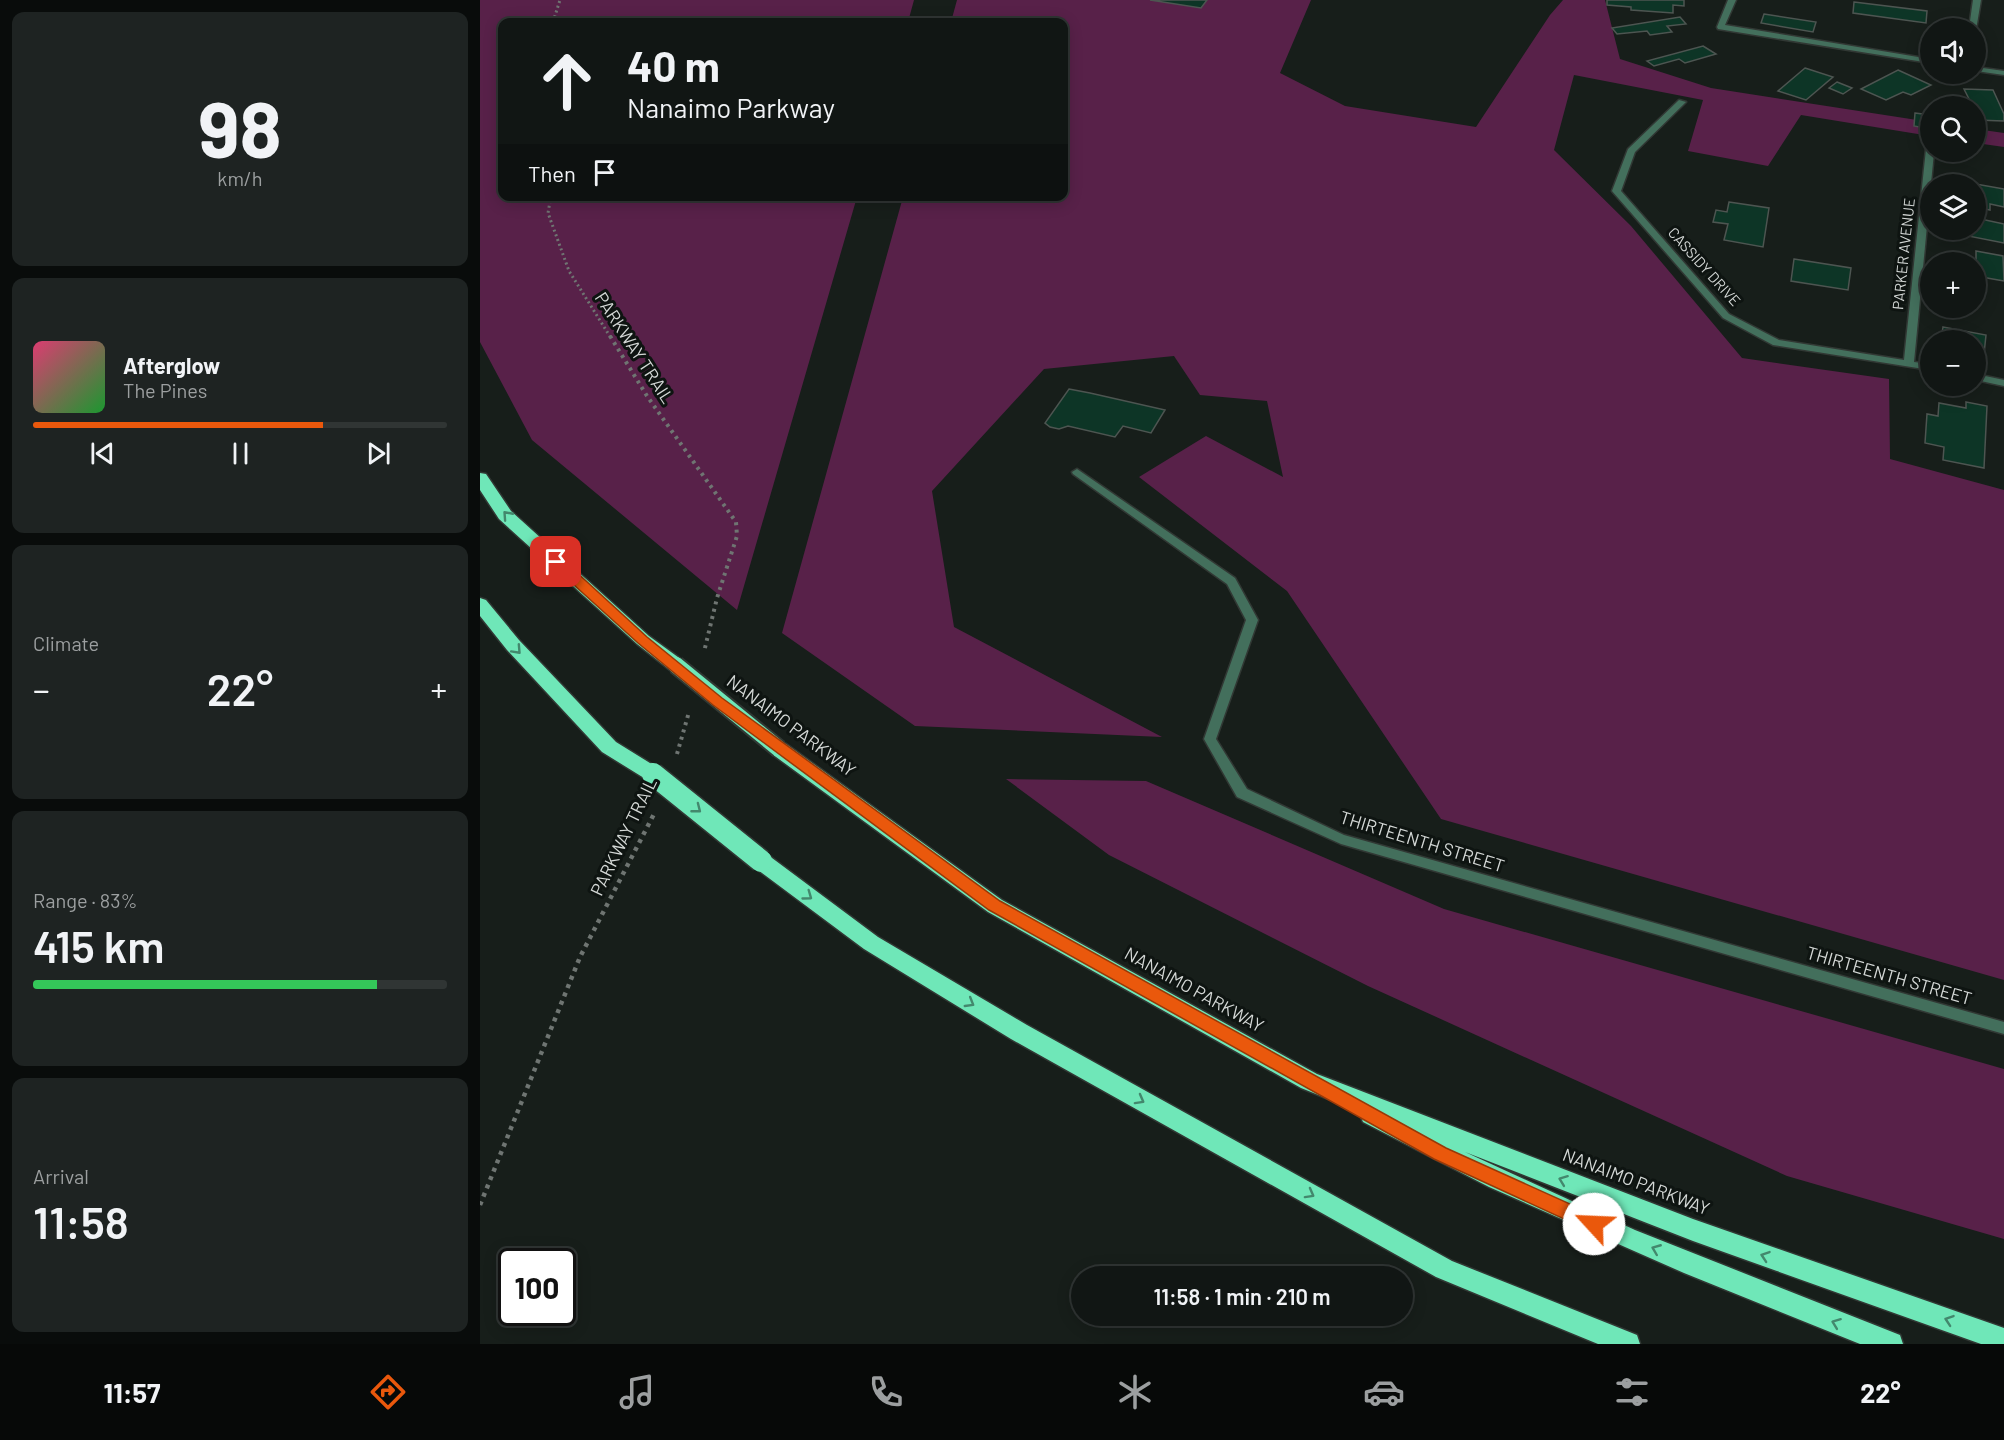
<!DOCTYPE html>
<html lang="en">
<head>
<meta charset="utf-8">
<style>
  :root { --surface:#111614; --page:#1e2322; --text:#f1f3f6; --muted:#9c9fa0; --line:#303534; --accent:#ea580c }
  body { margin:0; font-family:Barlow,sans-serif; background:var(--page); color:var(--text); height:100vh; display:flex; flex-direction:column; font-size:22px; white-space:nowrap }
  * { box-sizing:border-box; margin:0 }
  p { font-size:20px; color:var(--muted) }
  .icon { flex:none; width:33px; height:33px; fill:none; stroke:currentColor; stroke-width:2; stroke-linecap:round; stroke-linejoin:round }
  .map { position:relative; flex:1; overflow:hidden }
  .sheet { display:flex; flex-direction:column; gap:12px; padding:12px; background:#090c0b; width:480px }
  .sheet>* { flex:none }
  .guide { position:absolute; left:18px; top:18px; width:570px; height:183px; border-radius:12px; box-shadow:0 3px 15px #0003,0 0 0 2px var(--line); background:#111614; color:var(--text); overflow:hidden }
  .fabs { position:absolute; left:1440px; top:18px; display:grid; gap:12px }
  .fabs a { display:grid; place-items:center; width:66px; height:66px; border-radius:50%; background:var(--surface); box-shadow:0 3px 15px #0003,0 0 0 2px var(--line); font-size:30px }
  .speed { position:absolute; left:18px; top:1248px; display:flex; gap:12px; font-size:30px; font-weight:700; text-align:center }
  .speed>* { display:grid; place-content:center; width:78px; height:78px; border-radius:50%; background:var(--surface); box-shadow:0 3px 15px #0003,0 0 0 2px var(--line); line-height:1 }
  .speed .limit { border:3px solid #111; border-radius:9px; background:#fff; color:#111 }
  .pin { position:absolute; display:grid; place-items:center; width:51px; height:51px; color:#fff; margin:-26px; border-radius:12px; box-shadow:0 3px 9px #0006 }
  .me { position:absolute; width:66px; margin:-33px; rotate:295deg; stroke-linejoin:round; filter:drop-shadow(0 0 4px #0008) }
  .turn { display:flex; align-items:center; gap:21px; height:126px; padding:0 30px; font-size:27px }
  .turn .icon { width:78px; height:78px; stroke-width:2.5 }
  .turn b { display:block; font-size:42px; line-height:51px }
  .then { display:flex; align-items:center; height:57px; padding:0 30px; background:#0003; gap:12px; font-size:22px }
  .big { font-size:45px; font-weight:600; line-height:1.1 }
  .sheet .widget { flex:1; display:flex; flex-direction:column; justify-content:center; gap:9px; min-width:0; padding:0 21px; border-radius:12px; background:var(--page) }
  .sheet .dial { align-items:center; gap:0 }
  .dial b { font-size:78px; line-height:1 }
  .song { display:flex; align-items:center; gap:18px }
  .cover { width:72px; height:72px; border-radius:9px; background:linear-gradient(135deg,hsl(340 70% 55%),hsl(130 70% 35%)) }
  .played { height:6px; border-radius:3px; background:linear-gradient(90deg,var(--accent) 70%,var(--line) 70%) }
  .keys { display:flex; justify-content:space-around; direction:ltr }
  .heat { display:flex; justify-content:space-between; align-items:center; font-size:33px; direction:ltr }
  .charge { height:9px; border-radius:4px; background:linear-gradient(90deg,#34c759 83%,var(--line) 0) }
  .trip { position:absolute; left:591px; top:1266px; width:342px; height:60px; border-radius:30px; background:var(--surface); box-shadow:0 3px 15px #0003,0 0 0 2px var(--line); font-weight:600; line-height:60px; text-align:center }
  .menu { display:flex; height:96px; justify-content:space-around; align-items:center; background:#070908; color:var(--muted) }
  .menu .icon { width:42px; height:42px }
  .menu .active { color:var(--accent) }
  .menu b { font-size:27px; color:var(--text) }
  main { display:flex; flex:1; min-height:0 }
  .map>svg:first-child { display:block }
  .green { fill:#582149 }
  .building { fill:#0d3526; stroke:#4d5551; stroke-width:1.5 }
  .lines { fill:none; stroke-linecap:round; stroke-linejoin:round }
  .service-casing { stroke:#313834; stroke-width:3 }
  .minor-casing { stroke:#313834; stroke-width:3 }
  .motorway-casing { stroke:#313834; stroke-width:3 }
  .path-far2 { stroke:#6f7572; stroke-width:3; stroke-dasharray:2 3; stroke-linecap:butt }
  .path-far1 { stroke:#6f7572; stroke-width:4; stroke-dasharray:3 4.5; stroke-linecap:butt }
  .path { stroke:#6f7572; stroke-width:4.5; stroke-dasharray:4 5; stroke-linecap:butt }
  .service { fill:#436f5c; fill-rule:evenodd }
  .minor { fill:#436f5c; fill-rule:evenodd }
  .motorway { fill:#6fe7b8; fill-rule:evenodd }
  .motorway-bridge-far1-casing { stroke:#313834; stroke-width:20; stroke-linecap:butt }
  .motorway-bridge-casing { stroke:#313834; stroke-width:25; stroke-linecap:butt }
  .motorway-bridge-far1 { stroke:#6fe7b8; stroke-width:16 }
  .motorway-bridge { stroke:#6fe7b8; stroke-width:22 }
  .oneway { stroke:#43886d }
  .route { fill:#ea580c; stroke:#983908; stroke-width:1.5 }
  .labels { text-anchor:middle; stroke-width:6; stroke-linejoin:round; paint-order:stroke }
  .far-street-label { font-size:15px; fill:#d4d8d6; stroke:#0e1411 }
  .street-label { font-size:18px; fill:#d4d8d6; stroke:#0e1411 }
</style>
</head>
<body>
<main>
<section class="sheet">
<div class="widget dial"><b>98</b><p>km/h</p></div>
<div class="widget">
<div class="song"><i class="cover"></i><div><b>Afterglow</b><p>The Pines</p></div></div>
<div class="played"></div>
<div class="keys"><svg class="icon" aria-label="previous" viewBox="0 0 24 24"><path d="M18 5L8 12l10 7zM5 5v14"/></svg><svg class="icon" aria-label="pause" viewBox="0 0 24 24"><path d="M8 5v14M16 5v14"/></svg><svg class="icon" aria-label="next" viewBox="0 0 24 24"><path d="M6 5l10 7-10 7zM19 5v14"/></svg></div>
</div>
<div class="widget"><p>Climate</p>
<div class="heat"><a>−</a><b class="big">22°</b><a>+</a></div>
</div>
<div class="widget"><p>Range · 83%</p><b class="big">415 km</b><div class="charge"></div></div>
<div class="widget"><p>Arrival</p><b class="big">11:58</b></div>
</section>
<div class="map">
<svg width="1524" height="1344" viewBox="0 0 1524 1344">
  <rect width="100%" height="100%" fill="#171e1a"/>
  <path class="green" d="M 0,0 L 434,0 L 428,22 L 22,22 L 22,196 L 377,197 L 257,610 L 52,440 L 0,342 Z
    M 477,0 L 831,0 L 800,73 L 865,106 L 996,127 L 1070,15 L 1083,0 L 1125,0 L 1140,59 L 1231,88 L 1450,122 L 1450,136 L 1321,115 L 1288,166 L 1208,151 L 1223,100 L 1094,75 L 1074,150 L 1151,226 L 1262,358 L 1409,379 L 1410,459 L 1524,490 L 1524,980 L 961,819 L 807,591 L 659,477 L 726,436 L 803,477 L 787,401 L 720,395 L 694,356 L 564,369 L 452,491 L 474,627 L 682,737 L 435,726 L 302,633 L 423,197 L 584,196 L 584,22 L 471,22 Z
    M 1496,129 L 1524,133 L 1524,147 L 1496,143 Z
    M 526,779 L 666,781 L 964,909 L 1524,1069 L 1524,1239 L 1307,1176 L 888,986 L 629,855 Z"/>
  <path class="building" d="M 670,0 L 727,0 L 721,8 Z
    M 1127,0 L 1204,0 L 1204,6 L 1193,5 L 1193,13 L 1151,10 L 1151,7 L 1127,5 Z
    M 1374,2 L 1447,11 L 1446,23 L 1373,13 Z
    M 1284,14 L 1336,22 L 1333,32 L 1281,23 Z
    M 1200,17 L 1206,24 L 1187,26 L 1192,32 L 1170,35 L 1167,31 L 1137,34 L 1132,28 Z
    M 1223,46 L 1236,54 L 1205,63 L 1199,59 L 1174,66 L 1167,61 Z
    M 1325,68 L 1353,77 L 1326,100 L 1298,91 Z
    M 1418,70 L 1451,85 L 1431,95 L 1423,92 L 1406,100 L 1381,89 Z
    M 1357,82 L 1372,88 L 1363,94 L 1349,88 Z
    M 1484,89 L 1513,90 L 1524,114 L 1524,121 L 1496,120 L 1496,106 L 1477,106 L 1474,100 L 1490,101 Z
    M 1435,113 L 1450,115 L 1450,129 L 1434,126 Z
    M 1473,180 L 1524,189 L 1524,207 L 1510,204 L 1510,210 L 1496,207 L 1496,184 L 1473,184 Z
    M 1249,202 L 1289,208 L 1283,247 L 1244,240 L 1248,224 L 1233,222 L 1236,210 L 1247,212 Z
    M 1496,218 L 1524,224 L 1524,243 L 1478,234 L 1479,230 L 1496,230 Z
    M 1496,251 L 1523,256 L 1524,281 L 1496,276 Z
    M 1314,259 L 1371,268 L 1368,290 L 1311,281 Z
    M 1463,327 L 1506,335 L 1504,354 L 1496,353 L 1496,340 L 1461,340 Z
    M 589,389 L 610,393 L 685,410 L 671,433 L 643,426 L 635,437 L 588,426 L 579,429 L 570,427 L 565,423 Z
    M 1486,402 L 1507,406 L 1504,468 L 1463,460 L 1464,447 L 1445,443 L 1447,414 L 1458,416 L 1459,403 L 1486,408 Z"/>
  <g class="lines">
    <defs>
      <path id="service" d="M 1248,0 L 1256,0 L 1245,25 L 1450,59 L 1450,63 L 1238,29 L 1237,27 Z
        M 1493,0 L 1501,0 L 1496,30 L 1489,28 Z
        M 1496,67 L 1524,71 L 1524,75 L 1496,71 Z"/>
      <path id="minor" d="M 1199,100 L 1206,102 L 1155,152 L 1141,191 L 1249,314 L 1299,340 L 1424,360 L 1446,149 L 1450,147 L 1450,152 L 1454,152 L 1434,362 L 1450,364 L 1450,370 L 1293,345 L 1243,318 L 1132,191 L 1148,149 Z
        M 1496,374 L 1524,380 L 1524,386 L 1496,380 Z
        M 597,469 L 755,578 L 778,620 L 736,739 L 767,789 L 864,835 L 1524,1022 L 1524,1034 L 861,844 L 757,797 L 724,739 L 766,620 L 747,584 L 593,474 L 592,472 Z"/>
      <path id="motorway" d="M 0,473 L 6,474 L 31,511 L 169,636 L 202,660 L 205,665 L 202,670 L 196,672 L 190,670 L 157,644 L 19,519 L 0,490 Z
        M 0,598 L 6,600 L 39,640 L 136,742 L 178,768 L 181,773 L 178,778 L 171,780 L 164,778 L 122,752 L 27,650 L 0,616 Z
        M 299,742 L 306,744 L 522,900 L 837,1074 L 1213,1219 L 1524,1328 L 1524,1344 L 1501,1344 L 1213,1241 L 985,1152 L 1155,1230 L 1420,1335 L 1423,1344 L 1380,1344 L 1204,1273 L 1009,1187 L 883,1122 L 880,1115 L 881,1112 L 821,1088 L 508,912 L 292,754 L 290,749 L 292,744 Z
        M 281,853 L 288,855 L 398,937 L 547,1025 L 972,1261 L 1157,1335 L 1160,1344 L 1118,1344 L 956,1277 L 531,1039 L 384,949 L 274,867 L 271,861 L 274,855 Z"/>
    </defs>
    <use href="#service" class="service-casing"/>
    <use href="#minor" class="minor-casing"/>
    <use href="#motorway" class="motorway-casing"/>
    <path class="path-far2" d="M 73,22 L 80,0
      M 71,196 L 68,213 L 89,271 L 131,338"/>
    <path class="path-far1" d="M 130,336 L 167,396 L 256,522 L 257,536 L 237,598 L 224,652
      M 197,754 L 209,712"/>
    <path class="path" d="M 0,1205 L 100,957 L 174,814"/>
    <use href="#service" class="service"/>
    <use href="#minor" class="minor"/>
    <use href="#motorway" class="motorway"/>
    <defs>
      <path id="motorway-bridge-far1" d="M 196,665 L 299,749
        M 171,773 L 174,776"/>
      <path id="motorway-bridge" d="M 173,774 L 281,861"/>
    </defs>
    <use href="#motorway-bridge-far1" class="motorway-bridge-far1-casing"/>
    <use href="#motorway-bridge" class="motorway-bridge-casing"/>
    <use href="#motorway-bridge-far1" class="motorway-bridge-far1"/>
    <use href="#motorway-bridge" class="motorway-bridge"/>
  </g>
  <defs><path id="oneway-chevron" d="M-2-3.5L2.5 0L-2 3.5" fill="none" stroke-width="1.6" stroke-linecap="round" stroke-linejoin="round" transform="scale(1.5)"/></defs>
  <g class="oneway">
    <use href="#oneway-chevron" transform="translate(27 515) rotate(-132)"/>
    <use href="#oneway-chevron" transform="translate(37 650) rotate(47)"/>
    <use href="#oneway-chevron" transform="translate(217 809) rotate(38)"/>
    <use href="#oneway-chevron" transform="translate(328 896) rotate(36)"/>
    <use href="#oneway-chevron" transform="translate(490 1003) rotate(31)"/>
    <use href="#oneway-chevron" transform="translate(660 1100) rotate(29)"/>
    <use href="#oneway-chevron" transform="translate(1083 1180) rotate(-159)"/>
    <use href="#oneway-chevron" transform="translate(830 1194) rotate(29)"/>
    <use href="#oneway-chevron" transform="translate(1176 1249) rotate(-158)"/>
    <use href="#oneway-chevron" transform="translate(1285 1256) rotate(-161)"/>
    <use href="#oneway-chevron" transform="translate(1469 1320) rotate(-161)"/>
    <use href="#oneway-chevron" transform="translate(1356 1323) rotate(-159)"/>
  </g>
  <path class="route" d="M 76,557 L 81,558 L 167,637 L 242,698 L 520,901 L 966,1148 L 1121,1218 L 1123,1224 L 1121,1230 L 1114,1232 L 1108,1230 L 954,1159 L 509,910 L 233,705 L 158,643 L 72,565 L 70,562 L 72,558 Z"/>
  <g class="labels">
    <g class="far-street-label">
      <text transform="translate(1424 254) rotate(-84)" y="5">PARKER AVENUE</text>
      <text transform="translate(1224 267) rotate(48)" y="5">CASSIDY DRIVE</text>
    </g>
    <g class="street-label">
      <text transform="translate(154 348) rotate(57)" y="6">PARKWAY TRAIL</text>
      <text transform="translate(311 726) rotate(37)" y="6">NANAIMO PARKWAY</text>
      <text transform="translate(144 837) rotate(-64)" y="6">PARKWAY TRAIL</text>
      <text transform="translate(942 842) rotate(17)" y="6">THIRTEENTH STREET</text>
      <text transform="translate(1409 976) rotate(16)" y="6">THIRTEENTH STREET</text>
      <text transform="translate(714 990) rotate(29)" y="6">NANAIMO PARKWAY</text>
      <text transform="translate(1156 1182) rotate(21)" y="6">NANAIMO PARKWAY</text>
    </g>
  </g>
</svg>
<div class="fabs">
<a><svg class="icon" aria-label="sound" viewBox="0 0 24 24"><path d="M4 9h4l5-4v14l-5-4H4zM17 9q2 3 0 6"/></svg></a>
<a><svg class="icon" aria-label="search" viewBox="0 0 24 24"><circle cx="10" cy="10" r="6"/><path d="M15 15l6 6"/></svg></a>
<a><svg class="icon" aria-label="layers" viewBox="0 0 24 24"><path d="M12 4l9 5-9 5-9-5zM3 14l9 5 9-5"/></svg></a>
<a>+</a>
<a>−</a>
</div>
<div class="speed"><div class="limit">100</div></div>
<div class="pin" style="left:76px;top:562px;background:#d93025"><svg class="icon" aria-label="arrive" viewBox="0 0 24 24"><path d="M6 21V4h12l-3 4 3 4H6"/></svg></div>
<svg class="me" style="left:1114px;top:1224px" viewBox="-20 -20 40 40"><circle r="19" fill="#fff"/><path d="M0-13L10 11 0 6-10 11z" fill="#ea580c"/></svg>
<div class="trip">11:58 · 1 min · 210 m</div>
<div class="guide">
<div class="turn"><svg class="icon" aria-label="ahead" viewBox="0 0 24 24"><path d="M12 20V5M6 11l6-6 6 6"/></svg><div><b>40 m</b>Nanaimo Parkway</div></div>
<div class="then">Then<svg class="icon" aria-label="arrive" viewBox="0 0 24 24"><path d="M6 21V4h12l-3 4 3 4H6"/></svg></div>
</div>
</div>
</main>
<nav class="menu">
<b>11:57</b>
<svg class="icon active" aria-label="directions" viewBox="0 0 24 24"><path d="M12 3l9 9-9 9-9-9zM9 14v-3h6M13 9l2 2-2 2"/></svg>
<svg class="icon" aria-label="music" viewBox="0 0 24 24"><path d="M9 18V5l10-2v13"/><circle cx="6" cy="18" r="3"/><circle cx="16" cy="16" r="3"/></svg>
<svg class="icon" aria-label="phone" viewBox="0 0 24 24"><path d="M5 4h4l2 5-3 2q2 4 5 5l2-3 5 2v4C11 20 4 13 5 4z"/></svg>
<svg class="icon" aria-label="climate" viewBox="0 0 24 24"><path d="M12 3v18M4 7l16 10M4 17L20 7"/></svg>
<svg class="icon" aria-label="car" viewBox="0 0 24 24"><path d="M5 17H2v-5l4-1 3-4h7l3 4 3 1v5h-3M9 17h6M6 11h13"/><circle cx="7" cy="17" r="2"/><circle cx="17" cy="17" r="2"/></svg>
<svg class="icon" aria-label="filters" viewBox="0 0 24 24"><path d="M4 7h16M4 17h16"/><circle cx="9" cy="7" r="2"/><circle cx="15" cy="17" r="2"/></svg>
<b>22°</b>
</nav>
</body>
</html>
